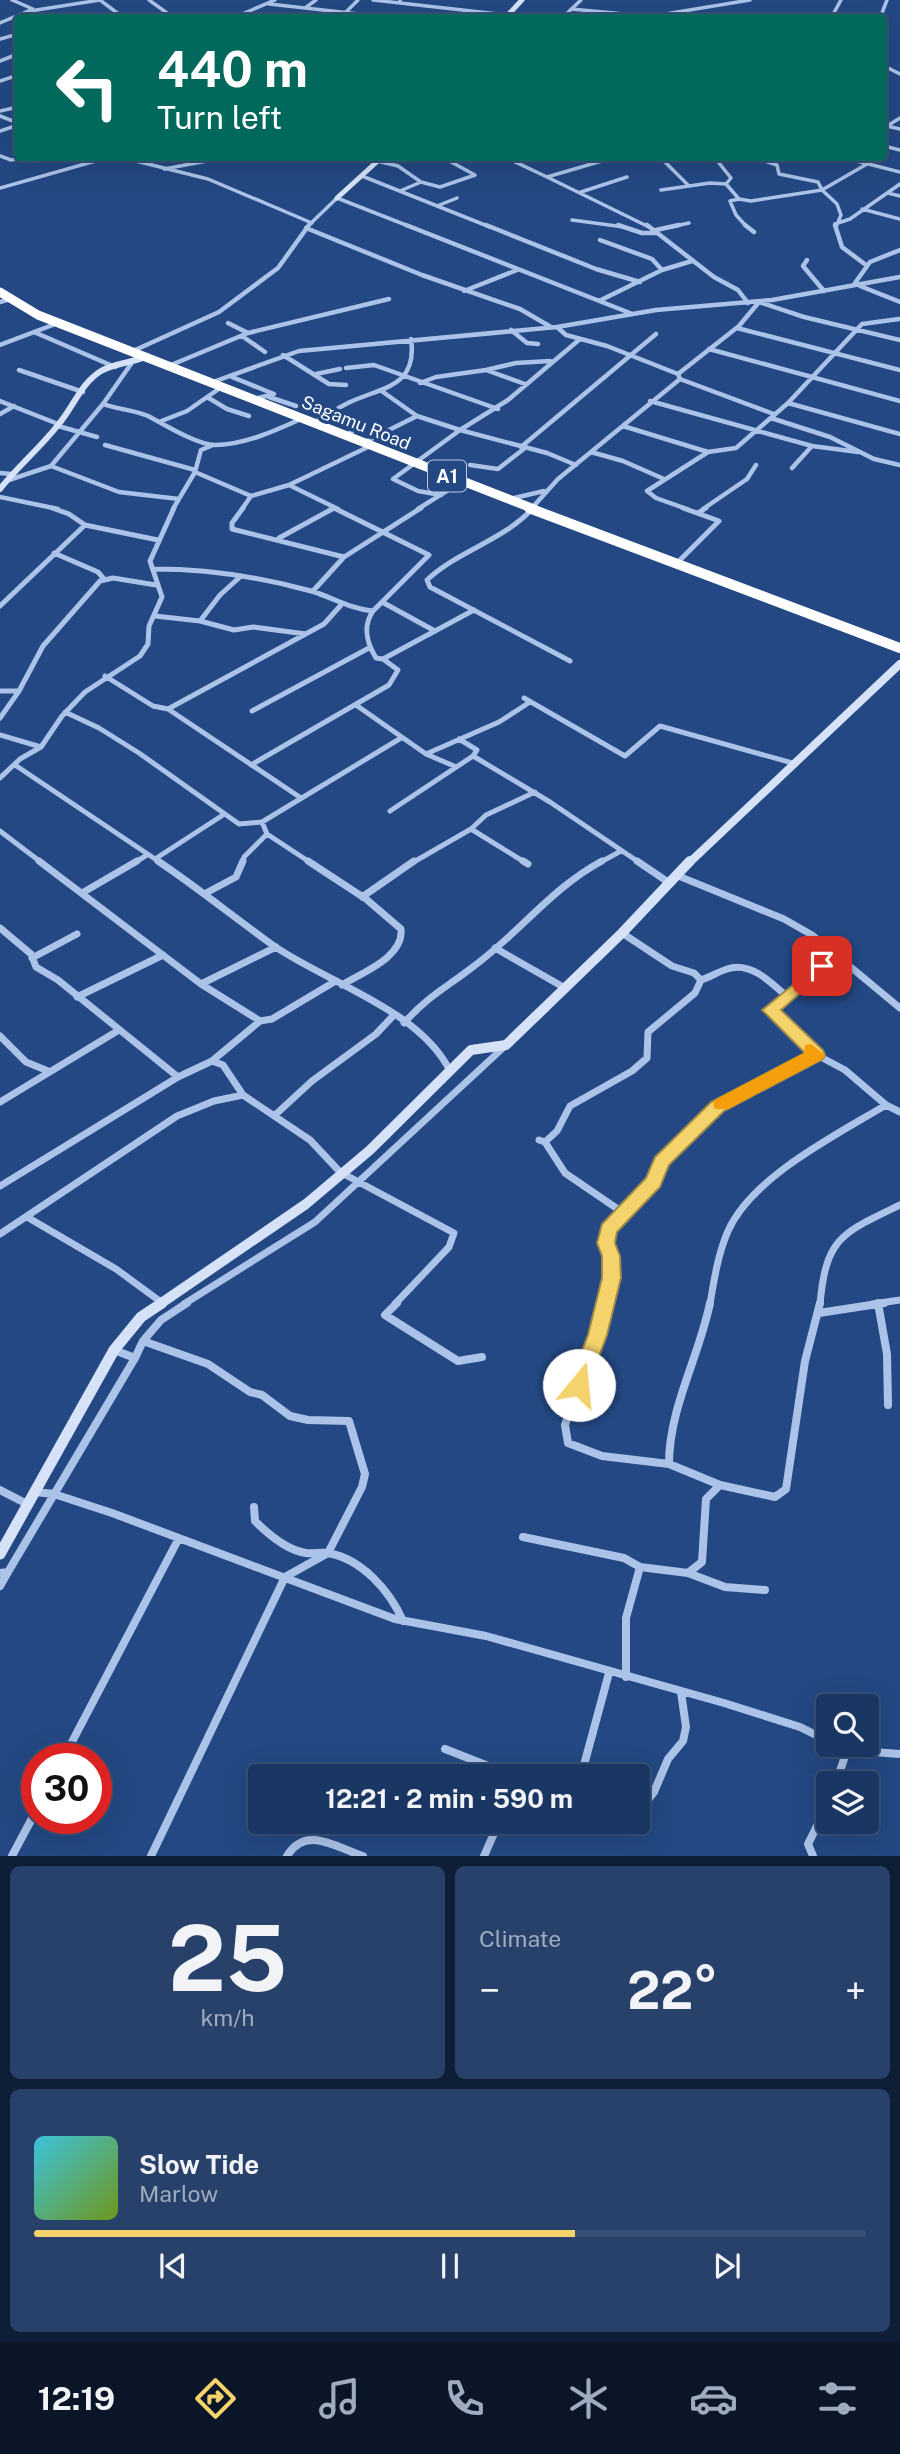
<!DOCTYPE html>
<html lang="en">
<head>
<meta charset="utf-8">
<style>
  :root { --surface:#1a3662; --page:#27416b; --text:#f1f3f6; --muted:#9fabbe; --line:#385077; --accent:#f4d36d }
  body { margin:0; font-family:"Public Sans",sans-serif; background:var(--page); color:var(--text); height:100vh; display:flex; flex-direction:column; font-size:26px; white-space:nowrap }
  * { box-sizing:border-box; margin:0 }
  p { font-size:23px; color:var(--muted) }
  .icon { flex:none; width:38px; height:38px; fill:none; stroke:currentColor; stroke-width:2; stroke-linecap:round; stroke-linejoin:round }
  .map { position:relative; height:1856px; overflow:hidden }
  .panel { display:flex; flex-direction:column; gap:10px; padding:10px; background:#0e1e36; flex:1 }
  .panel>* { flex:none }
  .guide { position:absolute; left:14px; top:14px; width:873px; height:147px; border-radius:7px; box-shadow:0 7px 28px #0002,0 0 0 2px var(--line); background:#00695c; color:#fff; overflow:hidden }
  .buttons { position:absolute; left:816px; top:1694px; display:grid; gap:14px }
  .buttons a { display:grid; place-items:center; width:63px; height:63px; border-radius:7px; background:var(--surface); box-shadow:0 7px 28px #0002,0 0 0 2px var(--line); font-size:35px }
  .speed { position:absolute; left:21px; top:1743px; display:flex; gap:14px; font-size:35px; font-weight:700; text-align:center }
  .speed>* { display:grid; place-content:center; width:91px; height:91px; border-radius:50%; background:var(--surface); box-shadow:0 7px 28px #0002,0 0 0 2px var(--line); line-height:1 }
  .speed .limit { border:10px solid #d22; background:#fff; color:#111 }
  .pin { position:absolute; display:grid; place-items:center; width:60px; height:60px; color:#fff; margin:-30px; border-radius:14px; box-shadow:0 4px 10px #0006 }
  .me { position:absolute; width:77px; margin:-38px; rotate:17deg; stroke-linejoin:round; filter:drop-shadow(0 0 5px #0008) }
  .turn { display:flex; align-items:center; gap:24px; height:147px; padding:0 28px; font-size:32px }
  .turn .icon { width:91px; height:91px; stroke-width:2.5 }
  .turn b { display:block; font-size:49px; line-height:60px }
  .big { font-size:52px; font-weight:700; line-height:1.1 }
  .panel .card { flex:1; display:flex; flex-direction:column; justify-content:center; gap:10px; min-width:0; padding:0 24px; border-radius:10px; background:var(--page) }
  .panel .dial { align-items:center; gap:0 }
  .dial b { font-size:91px; line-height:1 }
  .song { display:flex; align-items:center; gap:21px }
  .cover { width:84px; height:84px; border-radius:10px; background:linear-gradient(135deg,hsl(190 70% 55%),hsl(80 70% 35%)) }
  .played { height:7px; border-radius:4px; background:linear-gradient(90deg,var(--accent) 65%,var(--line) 65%) }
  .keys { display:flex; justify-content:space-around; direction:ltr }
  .heat { display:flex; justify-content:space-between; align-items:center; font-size:38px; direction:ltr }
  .panel .tiles { flex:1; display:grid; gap:10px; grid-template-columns:1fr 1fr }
  .card:last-child { grid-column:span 2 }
  .trip { position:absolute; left:248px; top:1764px; width:402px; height:70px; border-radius:7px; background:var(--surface); box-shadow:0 7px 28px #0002,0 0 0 2px var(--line); font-weight:700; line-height:70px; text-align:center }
  .menu { display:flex; height:112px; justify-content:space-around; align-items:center; background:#0a1627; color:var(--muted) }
  .menu .icon { width:49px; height:49px }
  .menu .current { color:var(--accent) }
  .menu b { font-size:32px; color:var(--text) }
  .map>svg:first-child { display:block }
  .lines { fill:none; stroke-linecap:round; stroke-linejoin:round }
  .street-far4 { stroke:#abc3e8; stroke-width:3.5 }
  .street-far3 { stroke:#abc3e8; stroke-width:4.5 }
  .street-far2 { stroke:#abc3e8; stroke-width:5 }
  .street-far1 { stroke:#abc3e8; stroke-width:7 }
  .street { stroke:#abc3e8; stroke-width:8 }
  .secondary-far4 { stroke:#d5e2f7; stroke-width:5 }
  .secondary-far3 { stroke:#d5e2f7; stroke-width:6 }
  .secondary-far2 { stroke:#d5e2f7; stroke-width:8 }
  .secondary-far1 { stroke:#d5e2f7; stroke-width:10 }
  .secondary { stroke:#d5e2f7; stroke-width:11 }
  .highway-far1 { stroke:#fff; stroke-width:9 }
  .highway { stroke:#fff; stroke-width:10 }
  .route { fill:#f4d36d; stroke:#9f8947; stroke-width:2 }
  .slow { fill:#f59e0b }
  .labels { text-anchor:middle; stroke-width:7; stroke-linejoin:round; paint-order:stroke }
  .far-street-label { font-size:18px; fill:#fff; stroke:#234883 }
  .shield { fill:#234883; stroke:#bdc8da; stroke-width:2 }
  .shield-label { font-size:19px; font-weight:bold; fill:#fff }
</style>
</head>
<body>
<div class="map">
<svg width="900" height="1856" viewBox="0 0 900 1856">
  <rect width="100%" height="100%" fill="#234883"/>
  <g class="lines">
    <path class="street-far4" d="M 149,0 L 174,18
      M 373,0 L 400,3
      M 400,0 L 400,3 L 507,15
      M 269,4 L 305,8 L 316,0
      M 305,8 L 395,18
      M 571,9 L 646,16
      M 30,11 L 100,0 L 124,18
      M 346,12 L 358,0
      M 233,18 L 275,0
      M 562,18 L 581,0
      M 641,18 L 750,0
      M 783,18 L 797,18
      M 831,18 L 841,0
      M 880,18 L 887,0
      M 0,23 L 33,9 L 12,0
      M 0,39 L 18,34
      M 0,61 L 18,54
      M 884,66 L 900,74
      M 0,81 L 18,75
      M 0,111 L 18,107
      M 0,116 L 18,123
      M 887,126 L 900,129
      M 884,128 L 900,118
      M 0,131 L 18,125
      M 884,146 L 900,150
      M 0,156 L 11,160 L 24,158
      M 124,158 L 208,179 L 312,223
      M 363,158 L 375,163
      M 507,158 L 547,177
      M 612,158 L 547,177 L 649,227
      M 661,158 L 688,185
      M 715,158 L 731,178 L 726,184 L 739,199 L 751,201 L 822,190 L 818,182 L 779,174 L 777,165 L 755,158
      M 845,158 L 900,172
      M 377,161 L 398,166 L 421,182
      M 164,169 L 223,158
      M 362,176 L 490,227
      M 0,188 L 106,158
      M 661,190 L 710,183 L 726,184
      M 400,191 L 421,182 L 440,187 L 475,175 L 444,158
      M 581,192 L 627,177
      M 888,193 L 900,196
      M 739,199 L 730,201 L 736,215 L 747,227
      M 437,206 L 457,198
      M 862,209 L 900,219
      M 572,220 L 624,227
      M 835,224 L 850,219 L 900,184
      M 307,227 L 337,198 L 411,227
      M 671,227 L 689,223
      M 836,227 L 841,215 L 837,204 L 822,190 L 867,164"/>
    <path class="street-far3" d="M 406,225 L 630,313
      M 486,225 L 596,269 L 640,282
      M 618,225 L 642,233 L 657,233
      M 647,225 L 714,277 L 738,290 L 748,303
      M 745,225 L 754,232
      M 835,225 L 842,247 L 866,265
      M 306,228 L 422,275 L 520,309 L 551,327
      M 656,230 L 679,225
      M 600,240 L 652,259 L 662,270
      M 807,260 L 803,266 L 824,291
      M 855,283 L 870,262 L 900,250
      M 860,286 L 900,302
      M 464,291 L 517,270
      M 599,301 L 662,270 L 692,261
      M 0,302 L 10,299
      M 228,323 L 248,333
      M 737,328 L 900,370
      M 511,330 L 527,343 L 538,344
      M 34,332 L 115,367
      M 242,336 L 265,352
      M 0,345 L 58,323
      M 709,349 L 900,401
      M 133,351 L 219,312 L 278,268 L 309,225
      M 283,355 L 329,384 L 346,385
      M 131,364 L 103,404 C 116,409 140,411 150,417 C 165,425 198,445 215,445 C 244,445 277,430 303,418
      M 171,365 L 248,333 L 389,299
      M 346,368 L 374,365 L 498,409
      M 19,370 L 83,392
      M 486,370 L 516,363 L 550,361
      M 316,374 L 340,369
      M 678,374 L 739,326 L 759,302 L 804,317 L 900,340
      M 232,377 L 274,394 L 254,399
      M 213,382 L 299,351 L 557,327
      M 420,383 L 436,377 L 486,370 L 525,384
      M 383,392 L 417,416 L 460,430 L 393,479 L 418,491 L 441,495
      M 207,397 L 227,409 L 249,416
      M 269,397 L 296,406
      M 0,401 L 58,424
      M 650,401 L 812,446 L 858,452
      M 788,403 L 900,434
      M 0,414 L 14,406
      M 774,414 L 680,379 L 678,374 L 607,346 L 566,335 L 557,327 L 656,310 L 772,300 L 900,277
      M 323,416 L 356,428 L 346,436
      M 771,418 L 830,437 L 874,459 L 900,465
      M 159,422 L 187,411 L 223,386
      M 314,423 C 325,416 336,409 348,403 C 381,387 418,388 411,339
      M 58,426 L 97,437
      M 623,426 L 708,452 L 736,448 L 788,403 L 862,324 L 899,319
      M 363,443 L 417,416
      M 105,445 L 195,470
      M 521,447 L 656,334
      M 591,452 L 623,461 L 664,479
      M 470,465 L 498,469 L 525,448
      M 576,465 L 547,453 L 460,430 L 508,400 L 580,339
      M 51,466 L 103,404
      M 792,468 L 812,446
      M 195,472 L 251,496 L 289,485 L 370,446
      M 0,473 L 11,474
      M 9,480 L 51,466 L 119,492 L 179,499
      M 289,485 L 338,509
      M 0,497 L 58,509
      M 510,499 L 544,491
      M 173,509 L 195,472 L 201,450 L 213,445
      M 242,509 L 251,496
      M 331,509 L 334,508
      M 418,509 L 461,482
      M 531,509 L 558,479 L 680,379
      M 687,509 L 656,498 L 647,491 L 708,452
      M 703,509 L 747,479 L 756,465"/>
    <path class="street-far2" d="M 52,508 L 69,514 L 85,525 L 158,540
      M 243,508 L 232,523 L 232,529 L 344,557
      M 533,508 C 503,541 459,550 427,580 L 430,587 L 570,661
      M 698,513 L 706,508
      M 279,538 L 334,508
      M 54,553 L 98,572 L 104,579
      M 676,564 L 719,521 L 683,508
      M 154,569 C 207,569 260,577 311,591 C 332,597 350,609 373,611
      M 313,591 L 344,557 L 421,508
      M 382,602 L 435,631
      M 0,606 L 85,525
      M 155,616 L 200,621 L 234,630 L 253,627 L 306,634
      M 200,621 L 220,595 L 241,576
      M 383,659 L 474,610
      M 105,676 L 153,706 L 168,709 L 301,798
      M 0,691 L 19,691
      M 524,698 L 625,756 L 660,726 L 796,764
      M 356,705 L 426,754 L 454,766
      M 168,709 L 324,624 L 341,605
      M 252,711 L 369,648
      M 65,712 L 99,728 L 139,753 L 239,824 L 262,822 L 401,738
      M 0,718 L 19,691 L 43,646 L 100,581 L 113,578 L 156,585
      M 0,735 L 41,747
      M 459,739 L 477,750 L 473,756
      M 426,754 L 499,722 L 530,702
      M 15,765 L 161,863
      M 251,765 L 389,685 L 398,670 L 383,659 L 376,658 C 367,643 362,627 373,611 L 429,555 L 334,508
      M 0,778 L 20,759 L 41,747 L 62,716 L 85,692 L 140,656 L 148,644 L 149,626 L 162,597 L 150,561 L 174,508
      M 390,811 L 473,756 L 550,802 L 640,863
      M 262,822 L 267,834 L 311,863
      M 471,829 L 526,863
      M 0,831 L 42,863
      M 155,859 L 223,815
      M 134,863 L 147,855
      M 243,863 L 244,857 L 267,834
      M 412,863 L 471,829 L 486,815 L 535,792
      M 599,863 L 621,851"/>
    <path class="street-far1" d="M 39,861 L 201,984 L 260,1021 L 272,1019 L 334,982
      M 158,861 C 198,888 235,918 274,946 C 328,983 420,1010 450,1071
      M 308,861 L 366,899 L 401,929 C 404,957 363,972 342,985
      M 523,861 L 528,864
      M 637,861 L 668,882
      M 676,875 L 784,919 L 812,935 L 900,1008
      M 82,893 L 137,861
      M 206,893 L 236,877 L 243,861
      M 362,897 L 414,861
      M 0,928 L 31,954 L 36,967 L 58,980 L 178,1077 L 212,1061 L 223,1065 L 243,1095 L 310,1140 L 340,1172 L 454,1233 L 449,1247 L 395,1304
      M 495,948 L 565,988
      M 834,956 L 770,1010 L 817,1055 L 845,1070 L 886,1105 L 900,1112
      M 32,958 L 77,934
      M 701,980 C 710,977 718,972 727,969 C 749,961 770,981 785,995
      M 201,984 L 276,947
      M 77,997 L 163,955
      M 404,1023 C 429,995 446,988 474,966 C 519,933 553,887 602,861
      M 0,1036 L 26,1062 L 48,1071
      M 212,1061 L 260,1021
      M 0,1102 L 119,1030
      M 274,1116 L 312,1081 L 376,1034 L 392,1017
      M 539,1140 L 545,1142 L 565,1173 L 625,1214
      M 545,1142 L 557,1131 L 570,1106 L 632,1071 L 647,1058 L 648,1032 L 695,993 L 701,980 L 694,973 L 672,966 L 622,933
      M 0,1186 L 178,1077
      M 27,1217 L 116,1269 L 161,1302
      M 0,1234 L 177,1116 L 214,1101 L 243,1095
      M 184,1304 L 315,1222 L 504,1047
      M 605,1304 L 612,1278 L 611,1257 L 606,1243 L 608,1229 L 653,1182 L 661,1161 L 717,1107 L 817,1055
      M 710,1304 C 714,1280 718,1254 728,1231 C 752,1177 836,1135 886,1105
      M 820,1304 C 826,1237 842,1233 900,1205
      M 873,1304 L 900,1300"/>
    <path class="street" d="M 397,1303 L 385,1315 L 458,1361 L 482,1357
      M 606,1303 L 565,1425 L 568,1443 L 602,1456 L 669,1464 C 669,1408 699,1357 710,1303
      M 878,1303 L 887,1354 L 888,1405
      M 819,1313 L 884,1303
      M 143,1341 L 161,1320 L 187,1303
      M 135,1358 L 143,1341 L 208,1364 L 250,1392 L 262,1395 L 290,1416 L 308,1420 L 349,1421 L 365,1474 L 362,1487 L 328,1553 L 285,1577 L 151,1856
      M 669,1464 L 720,1485 L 775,1497 L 786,1489 L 805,1361 L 820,1303
      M 0,1490 L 29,1505
      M 35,1492 L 54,1494 L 112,1513 L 395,1619 L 486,1636 L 724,1703 L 800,1727 L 828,1741
      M 254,1507 L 255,1521 C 268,1534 286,1550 306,1553 C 313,1554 321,1552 328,1553 C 362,1559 390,1591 403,1621
      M 523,1537 L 624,1558 L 640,1567 L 688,1573 L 725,1587 L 765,1590
      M 0,1573 L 8,1572 L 135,1358 L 114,1350
      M 688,1573 L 702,1562 L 706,1499 L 720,1485
      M 0,1586 L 8,1572
      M 626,1677 L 626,1618 L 640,1567
      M 836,1745 L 847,1750 L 900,1754
      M 445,1749 L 514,1776
      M 63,1759 L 179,1538
      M 581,1776 L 609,1673
      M 836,1783 L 847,1750
      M 639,1811 L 654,1792 L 668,1759 L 683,1741 L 686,1727 L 681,1692
      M 12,1856 L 37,1809
      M 287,1856 C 306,1825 335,1847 363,1856
      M 484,1856 L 499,1822
      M 813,1856 L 808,1844 L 828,1804"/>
    <path class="secondary-far4" d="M 505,18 L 522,0
      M 337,198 L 381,158"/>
    <path class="secondary-far3" d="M 0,489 C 18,466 40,448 58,425 C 73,408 81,383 101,371 C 114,363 133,363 147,356"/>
    <path class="secondary-far2" d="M 689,863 L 900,664"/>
    <path class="secondary-far1" d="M 160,1304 L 306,1204 L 370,1150 L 471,1050 L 506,1045 L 622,933 L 690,861"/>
    <path class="secondary" d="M 0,1554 L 114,1350 L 141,1317 L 162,1303"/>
    <path class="highway-far1" d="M 0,292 L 38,315 L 534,509"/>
    <path class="highway" d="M 529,508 L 900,648"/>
  </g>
  <path class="route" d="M 822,961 L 827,962 L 827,970 L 781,1010 L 823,1050 L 825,1055 L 823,1059 L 724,1111 L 669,1165 L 660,1187 L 617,1232 L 615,1243 L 620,1256 L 621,1278 L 607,1335 L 586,1391 L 572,1391 L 569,1385 L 588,1335 L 602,1278 L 602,1256 L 597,1243 L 602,1224 L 646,1178 L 655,1157 L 711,1102 L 805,1053 L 762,1010 Z"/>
  <path class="slow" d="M 811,1044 L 825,1055 L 823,1059 L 728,1109 L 715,1109 L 713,1104 L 715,1100 L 804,1053 L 805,1045 Z"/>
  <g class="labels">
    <g class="far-street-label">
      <text transform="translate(356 423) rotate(22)" y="6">Sagamu Road</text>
    </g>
    <rect class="shield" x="428" y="460.5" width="38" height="31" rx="5"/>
    <g class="shield-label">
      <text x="447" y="483">A1</text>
    </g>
  </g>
</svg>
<div class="buttons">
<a><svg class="icon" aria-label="search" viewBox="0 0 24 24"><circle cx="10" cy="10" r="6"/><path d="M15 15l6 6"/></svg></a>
<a><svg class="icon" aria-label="layers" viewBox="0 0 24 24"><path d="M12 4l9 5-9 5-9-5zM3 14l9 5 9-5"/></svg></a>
</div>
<div class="speed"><div class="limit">30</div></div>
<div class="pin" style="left:822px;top:966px;background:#d93025"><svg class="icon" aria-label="arrive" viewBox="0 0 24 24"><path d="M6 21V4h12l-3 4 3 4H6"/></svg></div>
<svg class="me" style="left:579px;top:1385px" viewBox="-20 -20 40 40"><circle r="19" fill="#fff"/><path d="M0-13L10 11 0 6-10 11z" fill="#f4d36d"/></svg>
<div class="trip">12:21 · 2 min · 590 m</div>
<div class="guide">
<div class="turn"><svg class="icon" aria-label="left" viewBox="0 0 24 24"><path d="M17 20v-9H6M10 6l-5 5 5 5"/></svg><div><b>440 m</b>Turn left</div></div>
</div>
</div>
<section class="panel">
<div class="tiles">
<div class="card dial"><b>25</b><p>km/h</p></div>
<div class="card"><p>Climate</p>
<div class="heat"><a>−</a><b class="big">22°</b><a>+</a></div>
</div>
<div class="card">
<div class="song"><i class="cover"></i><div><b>Slow Tide</b><p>Marlow</p></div></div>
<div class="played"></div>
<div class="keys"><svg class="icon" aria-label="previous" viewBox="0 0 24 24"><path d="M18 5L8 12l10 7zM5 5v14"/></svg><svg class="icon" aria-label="pause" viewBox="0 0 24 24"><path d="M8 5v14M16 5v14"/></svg><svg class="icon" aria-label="next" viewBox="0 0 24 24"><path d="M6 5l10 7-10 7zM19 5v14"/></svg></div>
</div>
</div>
</section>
<nav class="menu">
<b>12:19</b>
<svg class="icon current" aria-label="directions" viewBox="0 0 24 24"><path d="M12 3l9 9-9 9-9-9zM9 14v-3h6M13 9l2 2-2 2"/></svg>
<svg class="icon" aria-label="music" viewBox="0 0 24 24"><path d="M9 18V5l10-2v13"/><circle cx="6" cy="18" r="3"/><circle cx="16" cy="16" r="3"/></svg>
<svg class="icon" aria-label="phone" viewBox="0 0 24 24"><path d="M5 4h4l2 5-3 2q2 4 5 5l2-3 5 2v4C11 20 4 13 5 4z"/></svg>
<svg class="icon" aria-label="climate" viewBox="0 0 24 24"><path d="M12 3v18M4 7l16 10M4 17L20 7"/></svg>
<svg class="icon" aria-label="car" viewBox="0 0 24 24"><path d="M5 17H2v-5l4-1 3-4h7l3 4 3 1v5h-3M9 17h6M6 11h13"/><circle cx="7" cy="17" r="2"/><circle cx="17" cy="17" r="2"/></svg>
<svg class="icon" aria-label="filters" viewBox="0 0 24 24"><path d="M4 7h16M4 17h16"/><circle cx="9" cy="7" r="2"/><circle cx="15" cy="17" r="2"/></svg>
</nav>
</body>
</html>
